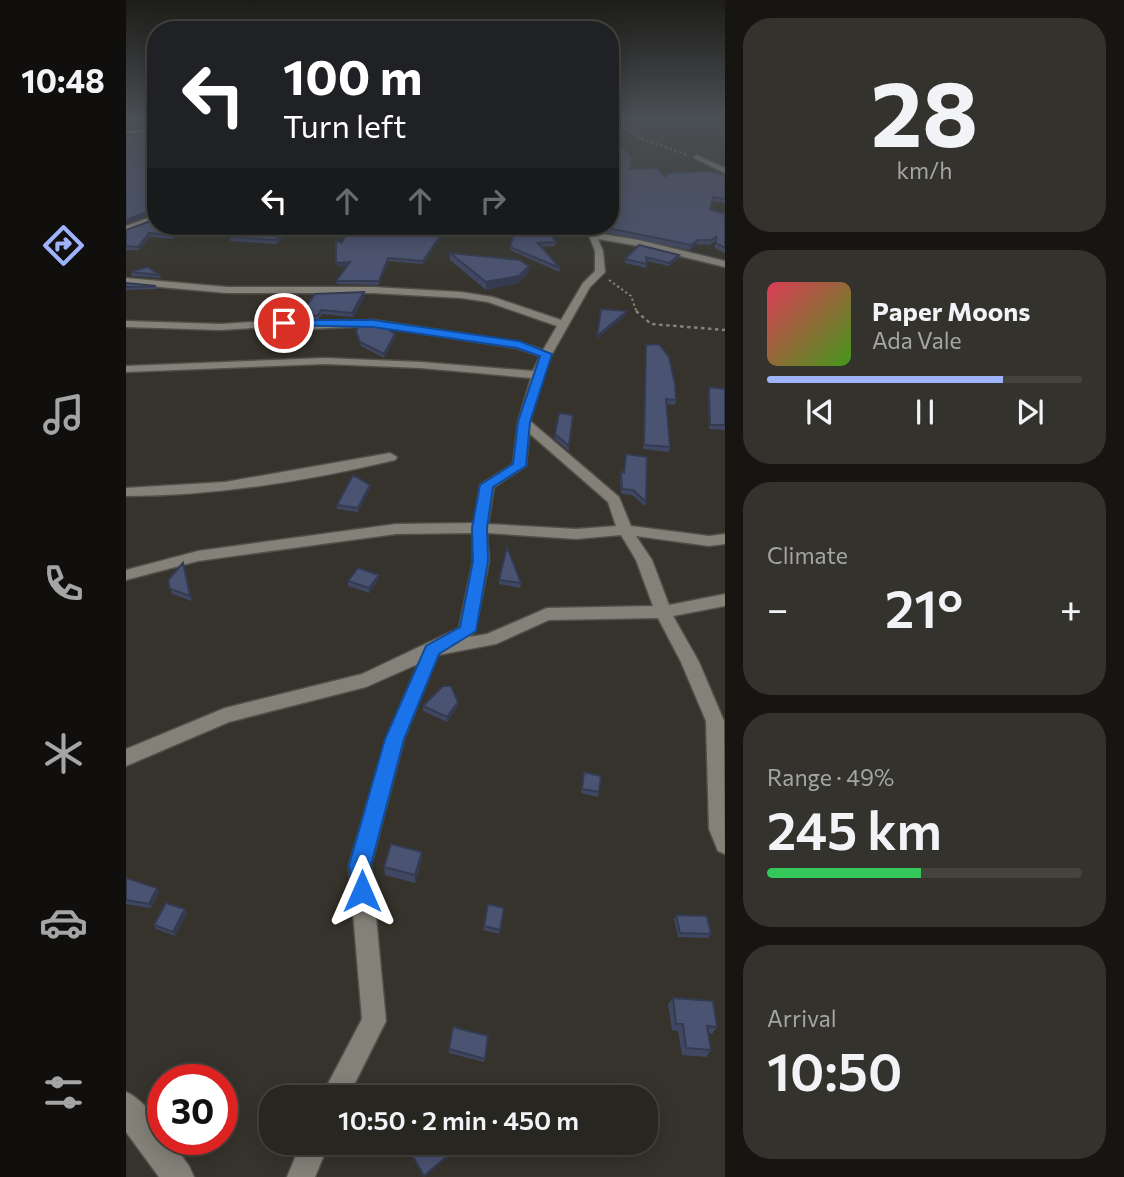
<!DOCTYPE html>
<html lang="en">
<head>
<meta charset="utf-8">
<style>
  :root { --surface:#282620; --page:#34322d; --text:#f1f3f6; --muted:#a5a5a5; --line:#44433e; --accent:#9fb3fd }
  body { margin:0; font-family:Commissioner,sans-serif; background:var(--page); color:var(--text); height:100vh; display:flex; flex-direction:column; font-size:26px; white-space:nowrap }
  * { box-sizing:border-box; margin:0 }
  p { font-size:23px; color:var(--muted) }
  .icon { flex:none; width:38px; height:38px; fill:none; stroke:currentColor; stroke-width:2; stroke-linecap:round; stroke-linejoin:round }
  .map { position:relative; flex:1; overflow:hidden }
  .drawer { display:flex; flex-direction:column; gap:18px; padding:18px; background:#161512; width:399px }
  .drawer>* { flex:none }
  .top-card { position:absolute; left:21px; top:21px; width:472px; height:214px; border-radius:28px; box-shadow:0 4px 18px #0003,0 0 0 2px var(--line); background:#202124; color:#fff; overflow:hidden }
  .speed { position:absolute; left:21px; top:1064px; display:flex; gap:14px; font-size:35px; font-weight:700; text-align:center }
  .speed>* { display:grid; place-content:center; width:91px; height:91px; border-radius:50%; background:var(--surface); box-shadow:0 4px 18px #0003,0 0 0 2px var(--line); line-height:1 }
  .speed .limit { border:10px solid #d22; background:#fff; color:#111 }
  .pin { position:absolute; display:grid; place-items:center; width:60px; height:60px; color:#fff; margin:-30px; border:4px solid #fff; border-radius:50%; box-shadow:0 2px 7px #0007 }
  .me { position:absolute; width:77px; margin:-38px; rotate:0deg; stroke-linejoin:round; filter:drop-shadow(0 0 5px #0008) }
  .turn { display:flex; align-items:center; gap:24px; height:147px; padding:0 21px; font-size:32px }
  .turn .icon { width:91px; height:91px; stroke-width:2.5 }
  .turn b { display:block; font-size:49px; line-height:60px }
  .lanes { display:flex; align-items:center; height:66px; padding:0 21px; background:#0003; justify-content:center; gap:35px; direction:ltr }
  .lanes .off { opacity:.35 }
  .big { font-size:52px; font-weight:600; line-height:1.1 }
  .drawer .widget { flex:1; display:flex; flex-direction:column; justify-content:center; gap:10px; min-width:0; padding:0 24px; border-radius:28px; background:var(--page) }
  .drawer .dial { align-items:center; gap:0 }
  .dial b { font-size:91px; line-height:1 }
  .song { display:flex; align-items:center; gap:21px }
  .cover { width:84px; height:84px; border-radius:10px; background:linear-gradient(135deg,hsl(350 70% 55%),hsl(100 70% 35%)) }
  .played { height:7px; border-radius:4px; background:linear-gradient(90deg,var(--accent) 75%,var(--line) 75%) }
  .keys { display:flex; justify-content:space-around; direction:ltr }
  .heat { display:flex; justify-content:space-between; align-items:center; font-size:38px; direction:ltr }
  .charge { height:10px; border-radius:5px; background:linear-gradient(90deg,#34c759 49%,var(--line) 0) }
  .trip { position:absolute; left:133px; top:1085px; width:399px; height:70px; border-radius:28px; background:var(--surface); box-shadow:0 4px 18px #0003,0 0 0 2px var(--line); font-weight:600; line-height:70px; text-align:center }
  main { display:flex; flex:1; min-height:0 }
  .tab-bar { display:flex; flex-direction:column; width:126px; justify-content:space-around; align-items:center; background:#100f0d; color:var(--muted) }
  .tab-bar .icon { width:49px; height:49px }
  .tab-bar .selected { color:var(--accent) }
  .tab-bar b { font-size:32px; color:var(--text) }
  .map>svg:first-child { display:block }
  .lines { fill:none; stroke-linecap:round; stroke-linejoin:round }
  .street-casing { stroke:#514f49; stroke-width:3 }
  .secondary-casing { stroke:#514f49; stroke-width:3 }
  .path-far1 { stroke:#83817a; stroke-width:2; stroke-dasharray:2.5 2.5; stroke-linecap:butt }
  .path { stroke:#83817a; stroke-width:2.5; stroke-dasharray:3.5 3.5; stroke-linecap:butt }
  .street { fill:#848179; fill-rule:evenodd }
  .secondary { fill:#848179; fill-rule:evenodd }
  .wall { fill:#404763 }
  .shaded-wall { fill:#343a50 }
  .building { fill:#4b5373; stroke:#343a50; stroke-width:2 }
  .route { fill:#1a73e8; stroke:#114b97; stroke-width:2 }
</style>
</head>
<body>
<main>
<nav class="tab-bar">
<b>10:48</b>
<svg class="icon selected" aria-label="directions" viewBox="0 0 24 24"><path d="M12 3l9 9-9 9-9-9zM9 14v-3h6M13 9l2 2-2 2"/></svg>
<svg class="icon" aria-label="music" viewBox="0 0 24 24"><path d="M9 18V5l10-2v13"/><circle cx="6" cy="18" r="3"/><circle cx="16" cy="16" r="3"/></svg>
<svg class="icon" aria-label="phone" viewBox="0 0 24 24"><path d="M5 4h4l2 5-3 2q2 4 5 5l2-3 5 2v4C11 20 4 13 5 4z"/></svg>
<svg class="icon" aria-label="climate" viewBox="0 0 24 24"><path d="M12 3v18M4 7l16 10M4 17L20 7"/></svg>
<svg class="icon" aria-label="car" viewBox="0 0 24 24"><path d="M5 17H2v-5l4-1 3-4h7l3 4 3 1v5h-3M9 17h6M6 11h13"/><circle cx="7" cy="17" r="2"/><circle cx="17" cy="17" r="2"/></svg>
<svg class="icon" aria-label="filters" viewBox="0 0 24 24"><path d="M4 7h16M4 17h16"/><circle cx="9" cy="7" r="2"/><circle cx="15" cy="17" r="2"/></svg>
</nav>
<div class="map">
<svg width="599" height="1177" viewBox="0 0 599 1177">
  <rect width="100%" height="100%" fill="#35332b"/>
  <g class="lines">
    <defs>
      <path id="street" d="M 30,129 L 30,133 L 0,135 L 0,131 Z
        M 570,155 L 599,168 L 599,173 L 568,158 Z
        M 30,215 L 30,220 L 0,231 L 0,226 Z
        M 337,226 L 438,231 L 467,226 L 470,233 L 513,240 L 599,261 L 599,267 L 513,246 L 472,239 L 477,251 L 479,272 L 464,287 L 421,363 L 404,421 L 493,497 L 505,526 L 583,536 L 599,534 L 599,544 L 583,546 L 510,536 L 526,560 L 543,605 L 599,594 L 599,606 L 547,616 L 573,662 L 598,721 L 599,854 L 592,851 L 583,829 L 580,721 L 555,662 L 532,618 L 423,620 L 370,644 L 312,655 L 278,739 L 245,865 L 260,1021 L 222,1097 L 195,1097 L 236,1019 L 223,865 L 260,739 L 292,664 L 240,687 L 103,722 L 0,766 L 0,749 L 99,708 L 236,674 L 333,628 L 347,561 L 347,533 L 270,534 L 72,561 L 0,580 L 0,570 L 72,551 L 270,524 L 348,523 L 354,485 L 387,464 L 392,422 L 405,378 L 295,368 L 199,364 L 0,372 L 0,366 L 199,358 L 295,362 L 407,371 L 414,356 L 391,348 L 247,326 L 182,329 L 158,326 L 95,330 L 0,327 L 0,321 L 95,324 L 158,320 L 182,323 L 247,320 L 393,342 L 417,350 L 431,326 L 362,302 L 335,298 L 247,293 L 101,293 L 0,284 L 0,278 L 101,287 L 247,287 L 335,292 L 367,297 L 435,320 L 457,283 L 469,271 L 469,251 L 462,233 L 421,236 ZM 403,433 L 482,502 L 490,526 L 450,529 L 362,524 L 368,487 L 400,466 ZM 361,533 L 450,539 L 495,535 L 510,560 L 527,606 L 421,608 L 361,634 L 343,637 L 349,631 L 363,561 Z
        M 264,453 L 271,457 L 269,460 C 181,481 90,496 0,496 L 0,488 L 99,482 Z
        M 175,1143 L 203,1143 L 189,1177 L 161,1177 Z"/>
      <path id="secondary" d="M 0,1092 C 15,1098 37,1123 37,1139 L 43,1139 L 63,1166 L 68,1177 L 33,1177 L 0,1132 Z"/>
    </defs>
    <use href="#street" class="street-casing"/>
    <use href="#secondary" class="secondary-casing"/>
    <path class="path-far1" d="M 485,121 L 519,140 L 562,155
      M 483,280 L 505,296 L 511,313"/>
    <path class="path" d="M 510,311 L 525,324 L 599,330"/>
    <use href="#street" class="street"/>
    <use href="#secondary" class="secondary"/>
  </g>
  <path class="wall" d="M 486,146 L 504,169 L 540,177 L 599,175 L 599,203 L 586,201 L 584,209 L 599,214 L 599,253 L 589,248 L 589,241 L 584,245 L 571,244 L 564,250 L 472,231 L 468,226 L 485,226 Z
    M 30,226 L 166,226 L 151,244 L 104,241 L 104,237 L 106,235 L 59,230 L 48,239 L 24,237 L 13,250 L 0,250 L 0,230 Z
    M 235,226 L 323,226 L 297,264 L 262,261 L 253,285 L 211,284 L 210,281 L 221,266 L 211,267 L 216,243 Z
    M 392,226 L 453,226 L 438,228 Z
    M 389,231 L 430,242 L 429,246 L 415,247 L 434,268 L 433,272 L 384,250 Z
    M 513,245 L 553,258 L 543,266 L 521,261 L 520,268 L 499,263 L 499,259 Z
    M 324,253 L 402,273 L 392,283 L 360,290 L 324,260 Z
    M 5,272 L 34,275 L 35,278 L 6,276 Z
    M 0,283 L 30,286 L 31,289 L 0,290 Z
    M 239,296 L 227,317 L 196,314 L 192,320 L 174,319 L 174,315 Z
    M 230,331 L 269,338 L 258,358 L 235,346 L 230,335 Z
    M 520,345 L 550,400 L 549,405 L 540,404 L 544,447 L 543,452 L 517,449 Z
    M 583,387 L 599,389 L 599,430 L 583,429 L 582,391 Z
    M 429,434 L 443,446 L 443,451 L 428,438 Z
    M 495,472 L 520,502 L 519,506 L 506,495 L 495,494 L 494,477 Z
    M 244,485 L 244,489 L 232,512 L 211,509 L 211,505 Z
    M 57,563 L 66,601 L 46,594 L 42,580 Z
    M 253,575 L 253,579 L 243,593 L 222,586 L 222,581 Z
    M 373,580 L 395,583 L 394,588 L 373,584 Z
    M 297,706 L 332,706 L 321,722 L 297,711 Z
    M 458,772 L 473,792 L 472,797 L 455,793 Z
    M 296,860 L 289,883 L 259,875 L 258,867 Z
    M 0,878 L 31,888 L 33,892 L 25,908 L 0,904 Z
    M 378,908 L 373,934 L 357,930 L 358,926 Z
    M 59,909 L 61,913 L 49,936 L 30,929 L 28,925 Z
    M 550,915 L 585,934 L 582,938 L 552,937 L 548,919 Z
    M 547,998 L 591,1027 L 586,1034 L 582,1033 L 585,1050 L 580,1057 L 556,1055 L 552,1031 L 546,1030 L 542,1004 Z
    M 362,1036 L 358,1062 L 323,1053 L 323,1049 Z"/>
  <path class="shaded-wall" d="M 29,124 L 30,126 L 0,131 L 0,128 Z
    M 28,209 L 29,213 L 0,224 L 0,220 Z
    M 59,226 L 59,230 L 48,239 L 47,235 Z
    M 162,226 L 166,226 L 151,244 L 150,240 Z
    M 321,226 L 323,226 L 297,264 L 297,261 Z
    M 438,226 L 453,226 L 438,228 Z
    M 23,233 L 24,237 L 13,250 L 12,247 Z
    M 572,240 L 571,244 L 564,250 L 565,245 Z
    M 553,255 L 553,258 L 543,266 L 543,263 Z
    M 262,258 L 262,261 L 253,285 L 253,281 Z
    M 224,262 L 224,265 L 211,267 L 210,263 Z
    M 403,266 L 402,273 L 392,283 L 360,290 L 360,282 Z
    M 238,292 L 239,296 L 227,317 L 226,313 Z
    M 501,311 L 500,315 L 470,340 L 471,336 Z
    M 269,334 L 269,338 L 258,358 L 258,354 Z
    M 244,485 L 244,489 L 232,512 L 232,508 Z
    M 253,575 L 253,579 L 243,593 L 243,588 Z
    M 332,702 L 332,706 L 321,722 L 321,717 Z
    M 296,852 L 296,860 L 289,883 L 289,875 Z
    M 31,888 L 33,892 L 25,908 L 23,904 Z
    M 59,909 L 61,913 L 49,936 L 47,932 Z
    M 326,1152 L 326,1154 L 299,1177 L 298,1177 Z"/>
  <path class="building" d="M 0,118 L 30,118 L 30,126 L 29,124 L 0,128 Z
    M 30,132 L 30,210 L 28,209 L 0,220 L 0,135 Z
    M 485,142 L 486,146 L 497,147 L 506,157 L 504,169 L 530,168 L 540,177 L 542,173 L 583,171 L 599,175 L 599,199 L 587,197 L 584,209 L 599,214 L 599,248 L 590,243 L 590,237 L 585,240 L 572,240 L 565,245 L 472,226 L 485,226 Z
    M 30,219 L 30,226 L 162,226 L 150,240 L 104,237 L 109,232 L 59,226 L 47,235 L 23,233 L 12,247 L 0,246 L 0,230 Z
    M 235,226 L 321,226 L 297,261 L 262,258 L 253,281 L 210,281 L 224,262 L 210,263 L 210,241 L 216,243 L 218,238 Z
    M 389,231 L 425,235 L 430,242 L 412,243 L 434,268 L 384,247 Z
    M 513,245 L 553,255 L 543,263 L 520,257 L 521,264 L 499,259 Z
    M 324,253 L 394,260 L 403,266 L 393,276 L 360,282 Z
    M 21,267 L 34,275 L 5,272 Z
    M 0,283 L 30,286 L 0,287 Z
    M 238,292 L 226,313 L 195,310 L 192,316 L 174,315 L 189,294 Z
    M 475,309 L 501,311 L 471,336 Z
    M 233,325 L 257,326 L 269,334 L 258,354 L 234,342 L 230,331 Z
    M 533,344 L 543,357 L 549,384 L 550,400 L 540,399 L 544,447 L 518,445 L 520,345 Z
    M 583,387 L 599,389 L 599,425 L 584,425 Z
    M 433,413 L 447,415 L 443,446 L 429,434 Z
    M 500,454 L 521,457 L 520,502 L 507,490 L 496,489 L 495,472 L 498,473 Z
    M 227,475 L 244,485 L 232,508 L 211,505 Z
    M 381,547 L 395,583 L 373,580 Z
    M 57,563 L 64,596 L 44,589 L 42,580 Z
    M 232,568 L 253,575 L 243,588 L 222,581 Z
    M 317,686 L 325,686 L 332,702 L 321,717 L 297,706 Z
    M 458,772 L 475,776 L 473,792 L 456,789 Z
    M 265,844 L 296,852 L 289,875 L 258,867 Z
    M 0,878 L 31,888 L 23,904 L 0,900 Z
    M 40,903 L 59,909 L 47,932 L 28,925 Z
    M 362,904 L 378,908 L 374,930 L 358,926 Z
    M 550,915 L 581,916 L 585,934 L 554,933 Z
    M 547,998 L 587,1001 L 591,1027 L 581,1026 L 585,1050 L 560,1048 L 557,1024 L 550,1024 Z
    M 327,1027 L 362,1036 L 359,1059 L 323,1049 Z
    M 298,1143 L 321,1143 L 326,1152 L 298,1176 L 285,1153 Z"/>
  <linearGradient id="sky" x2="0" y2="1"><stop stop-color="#1d1c18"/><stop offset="0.42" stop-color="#4b5055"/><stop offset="1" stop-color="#4b5055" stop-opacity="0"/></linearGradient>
  <rect width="599" height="282" fill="url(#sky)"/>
  <path class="route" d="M 158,320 L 247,320 L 393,341 L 426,354 L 404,422 L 400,466 L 367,487 L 361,528 L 362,561 L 350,631 L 313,654 L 278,739 L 245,865 L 247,891 L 244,899 L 236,902 L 228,899 L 223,865 L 259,739 L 300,646 L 334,627 L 347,561 L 346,528 L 354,485 L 387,464 L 392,422 L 414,356 L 391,348 L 247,327 L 155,325 L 155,321 Z"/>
</svg>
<div class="speed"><div class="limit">30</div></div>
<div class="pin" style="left:158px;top:323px;background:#d93025"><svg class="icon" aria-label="arrive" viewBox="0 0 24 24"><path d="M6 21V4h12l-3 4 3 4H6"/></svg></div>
<svg class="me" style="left:236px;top:891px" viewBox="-20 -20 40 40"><path d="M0-17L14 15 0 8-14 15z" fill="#1a73e8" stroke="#fff" stroke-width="4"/></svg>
<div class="trip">10:50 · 2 min · 450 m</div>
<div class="top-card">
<div class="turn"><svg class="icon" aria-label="left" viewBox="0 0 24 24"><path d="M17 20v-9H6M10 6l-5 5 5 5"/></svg><div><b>100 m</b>Turn left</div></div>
<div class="lanes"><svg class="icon" aria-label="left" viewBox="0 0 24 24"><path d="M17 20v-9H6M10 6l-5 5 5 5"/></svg><svg class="icon off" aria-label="ahead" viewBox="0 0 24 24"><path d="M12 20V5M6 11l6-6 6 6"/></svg><svg class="icon off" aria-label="ahead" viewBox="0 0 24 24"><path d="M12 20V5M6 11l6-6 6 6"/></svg><svg class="icon off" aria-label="right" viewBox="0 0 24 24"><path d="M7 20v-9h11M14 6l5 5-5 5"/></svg></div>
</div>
</div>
<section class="drawer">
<div class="widget dial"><b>28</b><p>km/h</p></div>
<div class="widget">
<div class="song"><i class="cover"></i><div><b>Paper Moons</b><p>Ada Vale</p></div></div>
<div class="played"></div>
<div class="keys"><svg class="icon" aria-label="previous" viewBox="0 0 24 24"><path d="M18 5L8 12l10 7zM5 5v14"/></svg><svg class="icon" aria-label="pause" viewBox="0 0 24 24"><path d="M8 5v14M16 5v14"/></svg><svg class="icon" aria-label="next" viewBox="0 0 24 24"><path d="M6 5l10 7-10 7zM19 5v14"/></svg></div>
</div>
<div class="widget"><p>Climate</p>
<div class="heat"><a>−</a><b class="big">21°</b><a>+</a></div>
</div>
<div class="widget"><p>Range · 49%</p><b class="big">245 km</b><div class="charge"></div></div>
<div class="widget"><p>Arrival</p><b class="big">10:50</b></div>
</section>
</main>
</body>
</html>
